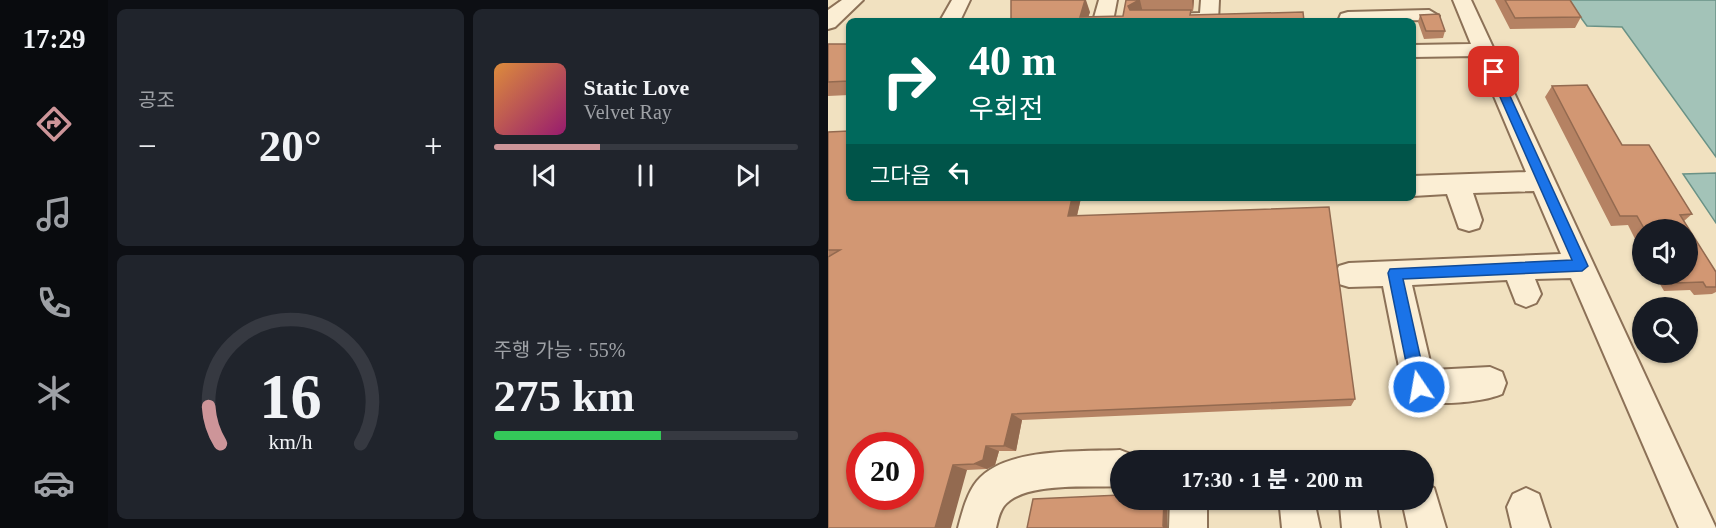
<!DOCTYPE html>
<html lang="ko">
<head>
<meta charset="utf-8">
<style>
  :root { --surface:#171b24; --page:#20242c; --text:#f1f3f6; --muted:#9ea1a6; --line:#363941; --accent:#cd9599 }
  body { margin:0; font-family:"Times New Roman","Noto Sans KR",serif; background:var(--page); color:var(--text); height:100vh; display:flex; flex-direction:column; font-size:22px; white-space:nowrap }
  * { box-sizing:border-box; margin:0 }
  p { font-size:20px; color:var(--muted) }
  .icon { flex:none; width:33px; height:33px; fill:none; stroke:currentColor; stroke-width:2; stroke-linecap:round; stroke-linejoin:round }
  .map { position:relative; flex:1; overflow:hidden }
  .panel { display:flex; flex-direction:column; gap:9px; padding:9px; background:#0d0f14; width:720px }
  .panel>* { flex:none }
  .banner { position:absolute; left:18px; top:18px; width:570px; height:183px; border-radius:9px; box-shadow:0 2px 4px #0004; background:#00695c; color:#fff; overflow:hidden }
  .fabs { position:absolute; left:804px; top:219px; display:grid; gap:12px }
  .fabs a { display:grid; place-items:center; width:66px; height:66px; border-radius:50%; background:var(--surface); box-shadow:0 2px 4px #0004; font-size:30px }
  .speed { position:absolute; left:18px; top:432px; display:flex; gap:12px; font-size:30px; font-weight:700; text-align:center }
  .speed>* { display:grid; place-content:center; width:78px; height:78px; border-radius:50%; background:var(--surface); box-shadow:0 2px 4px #0004; line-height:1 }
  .speed .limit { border:9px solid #d22; background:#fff; color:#111 }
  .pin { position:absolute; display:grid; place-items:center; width:51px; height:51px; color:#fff; margin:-26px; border-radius:12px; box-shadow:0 3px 9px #0006 }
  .me { position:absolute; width:66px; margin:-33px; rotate:348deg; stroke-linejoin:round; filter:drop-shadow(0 0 4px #0008) }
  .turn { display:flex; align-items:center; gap:21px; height:126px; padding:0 24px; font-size:27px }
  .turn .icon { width:78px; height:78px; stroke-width:2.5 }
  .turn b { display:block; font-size:42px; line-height:51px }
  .then { display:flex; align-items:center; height:57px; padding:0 24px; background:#0003; gap:12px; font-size:22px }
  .big { font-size:45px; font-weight:800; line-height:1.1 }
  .panel .card { flex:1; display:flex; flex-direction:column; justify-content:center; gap:9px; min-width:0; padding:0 21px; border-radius:9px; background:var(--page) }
  .panel .dial { align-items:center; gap:0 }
  .dial svg { height:156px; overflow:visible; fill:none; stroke:var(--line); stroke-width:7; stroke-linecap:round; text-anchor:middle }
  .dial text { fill:var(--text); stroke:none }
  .song { display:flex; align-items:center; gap:18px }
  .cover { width:72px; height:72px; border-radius:9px; background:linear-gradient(135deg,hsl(30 70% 55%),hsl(320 70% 35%)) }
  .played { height:6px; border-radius:3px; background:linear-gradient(90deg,var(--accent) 35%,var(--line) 35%) }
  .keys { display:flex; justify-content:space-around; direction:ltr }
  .heat { display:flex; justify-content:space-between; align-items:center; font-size:33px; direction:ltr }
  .charge { height:9px; border-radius:4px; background:linear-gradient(90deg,#34c759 55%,var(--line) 0) }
  .panel .tiles { flex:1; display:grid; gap:9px; grid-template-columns:repeat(2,1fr) }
  .trip { position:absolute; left:282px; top:450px; width:324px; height:60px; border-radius:30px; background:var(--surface); box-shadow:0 2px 4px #0004; font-weight:800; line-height:60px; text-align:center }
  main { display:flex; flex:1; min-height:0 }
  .menu { display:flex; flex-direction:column; width:108px; justify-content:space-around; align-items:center; background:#090b0e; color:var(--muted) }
  .menu .icon { width:42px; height:42px }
  .menu .selected { color:var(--accent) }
  .menu b { font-size:27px; color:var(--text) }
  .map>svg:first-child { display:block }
  .water { fill:#a3c3b8; stroke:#6a9286; stroke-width:1.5 }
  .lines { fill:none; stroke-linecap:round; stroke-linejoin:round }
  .minor-casing { stroke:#8c7157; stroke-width:4 }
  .minor { fill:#fbeed4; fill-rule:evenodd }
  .wall { fill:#b58263 }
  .shaded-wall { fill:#936a50 }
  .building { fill:#d29773; stroke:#936a50; stroke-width:1.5; fill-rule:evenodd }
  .route { fill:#1a73e8; stroke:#114b97; stroke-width:1.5 }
</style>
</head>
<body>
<main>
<nav class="menu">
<b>17:29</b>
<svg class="icon selected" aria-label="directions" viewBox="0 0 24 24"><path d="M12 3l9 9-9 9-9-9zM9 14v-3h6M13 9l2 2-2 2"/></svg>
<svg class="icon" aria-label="music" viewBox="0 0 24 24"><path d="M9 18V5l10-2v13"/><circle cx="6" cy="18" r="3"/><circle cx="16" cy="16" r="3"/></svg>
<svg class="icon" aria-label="phone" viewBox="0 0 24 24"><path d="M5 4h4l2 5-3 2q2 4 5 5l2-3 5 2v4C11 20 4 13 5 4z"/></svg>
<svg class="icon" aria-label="climate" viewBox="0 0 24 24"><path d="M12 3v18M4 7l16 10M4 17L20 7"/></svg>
<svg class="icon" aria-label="car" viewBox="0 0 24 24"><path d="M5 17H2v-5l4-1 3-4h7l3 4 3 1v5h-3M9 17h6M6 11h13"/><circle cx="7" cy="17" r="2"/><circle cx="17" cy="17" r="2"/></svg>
</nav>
<section class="panel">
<div class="tiles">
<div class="card"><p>공조</p>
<div class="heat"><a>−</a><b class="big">20°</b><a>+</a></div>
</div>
<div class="card">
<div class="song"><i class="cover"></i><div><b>Static Love</b><p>Velvet Ray</p></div></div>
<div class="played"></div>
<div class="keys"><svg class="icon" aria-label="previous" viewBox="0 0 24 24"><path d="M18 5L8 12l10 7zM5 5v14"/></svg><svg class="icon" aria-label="pause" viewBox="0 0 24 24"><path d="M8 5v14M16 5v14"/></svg><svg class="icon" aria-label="next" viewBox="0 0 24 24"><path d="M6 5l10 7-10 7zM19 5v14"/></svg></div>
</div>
<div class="card dial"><svg viewBox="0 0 100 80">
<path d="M14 69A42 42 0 1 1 86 69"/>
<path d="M14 69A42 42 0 0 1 8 50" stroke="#cd9599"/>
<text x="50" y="56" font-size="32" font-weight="700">16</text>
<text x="50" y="72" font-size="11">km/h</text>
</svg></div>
<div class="card"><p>주행 가능 · 55%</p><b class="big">275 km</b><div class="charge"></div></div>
</div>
</section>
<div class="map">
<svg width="888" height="528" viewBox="0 0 888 528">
  <rect width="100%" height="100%" fill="#f1e1c0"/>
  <path class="water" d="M 740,0 L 888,0 L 888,157 L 794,27 L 759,26 Z
    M 888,173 L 888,223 L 855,174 Z"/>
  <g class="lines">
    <defs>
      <path id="minor" d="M 14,0 L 35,0 L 7,27 L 0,29 L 0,10 Z
        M 124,0 L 142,0 L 132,21 L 112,21 Z
        M 271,0 L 289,0 L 285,21 L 265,21 Z
        M 373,0 L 391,0 L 390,21 L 305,21 L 315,15 L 372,13 Z
        M 625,0 L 643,0 L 888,528 L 851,528 L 743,278 L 707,279 L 713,294 L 708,303 L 698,307 L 688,303 L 679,280 L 584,285 L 604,370 L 662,367 L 674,372 L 678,383 L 674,394 C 653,403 600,407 579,398 L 575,387 L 555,286 L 521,287 L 511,284 L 507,275 L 511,266 L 521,263 L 733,254 L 706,191 L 645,193 L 654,220 L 651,228 L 641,231 L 631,228 L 619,194 L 585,196 L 585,176 L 698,172 L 649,56 L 585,57 L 585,45 L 643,44 Z
        M 601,10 L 611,16 L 608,20 L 510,21 L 513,14 L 520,12 Z
        M 292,450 L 305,455 L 307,460 L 292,460 L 292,486 C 262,488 196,481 176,506 C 171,513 170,520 168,528 L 130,528 C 134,513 139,493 149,481 C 177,447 252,452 292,450 Z
        M 596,483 L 606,488 L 618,528 L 580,528 L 574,501 L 596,500 Z
        M 698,488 L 711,494 L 722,528 L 684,528 L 679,507 L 685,494 Z
        M 342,500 L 379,500 L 379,528 L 341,528 Z
        M 456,500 L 486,500 L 492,528 L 454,528 L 452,508 Z
        M 515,500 L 547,500 L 552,528 L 514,528 L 512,506 Z"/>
    </defs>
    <use href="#minor" class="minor-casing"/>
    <use href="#minor" class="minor"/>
  </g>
  <path class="wall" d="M 298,0 L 366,0 L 365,11 L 363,11 L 363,15 L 183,21 L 262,12 L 260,17 L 295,16 Z
    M 667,0 L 742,0 L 753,17 L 747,28 L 682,29 Z
    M 592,15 L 617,31 L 615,38 L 596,39 L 590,22 Z
    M 0,44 L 21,44 L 21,95 L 0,96 Z
    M 724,86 L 794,145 L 864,214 L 856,221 L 888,272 L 888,292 L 884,294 L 866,295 L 862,290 L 836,291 L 826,274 L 860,274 L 860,230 L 814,230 L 814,253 L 800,225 L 783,226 L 717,97 Z
    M 0,132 L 253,198 L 249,216 L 527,399 L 523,406 L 194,420 L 188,451 L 171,451 L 167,465 L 159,469 L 139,470 L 0,528 Z"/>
  <path class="shaded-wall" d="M 257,0 L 258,0 L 262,12 L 259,21 L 252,17 Z
    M 311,0 L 312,0 L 315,13 L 304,19 L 300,6 Z
    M 364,0 L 366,0 L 365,11 Z
    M 244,198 L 253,198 L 246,228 L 240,216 Z
    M 184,414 L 194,420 L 188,451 L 176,446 Z
    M 158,446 L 171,451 L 167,465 L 159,469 L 146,464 Z
    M 125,465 L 139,470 L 123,528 L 107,528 Z
    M 336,500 L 340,500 L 339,528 L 337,528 L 335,526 Z"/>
  <path class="building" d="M 183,0 L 257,0 L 252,17 L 295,16 L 298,0 L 311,0 L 300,6 L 302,10 L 363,10 L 362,15 L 475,12 L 476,21 L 183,21 Z
    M 677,0 L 742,0 L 753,17 L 687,18 Z
    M 611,14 L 617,31 L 598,31 L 592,15 Z
    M 0,44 L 21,44 L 21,81 L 0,82 Z
    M 759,85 L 794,145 L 821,145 L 864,214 L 852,215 L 888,272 L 888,287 L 878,287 L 875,282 L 848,283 L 843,274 L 860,274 L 860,230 L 817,230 L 809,216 L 792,216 L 724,86 Z
    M 21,131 L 21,198 L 244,198 L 240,216 L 501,207 L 527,399 L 184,414 L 176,446 L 158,446 L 155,460 L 146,464 L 125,465 L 107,528 L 0,528 L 0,257 L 12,250 L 0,250 L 0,132 ZM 32,446 L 82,446 L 82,496 L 32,496 Z
    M 292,495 L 292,500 L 336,500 L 335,526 L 337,528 L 199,528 L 205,499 Z"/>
  <path class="route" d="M 666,68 L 671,72 L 760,266 L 754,271 L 575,279 L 599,387 L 597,393 L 591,395 L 586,393 L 583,387 L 560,273 L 562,269 L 744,260 L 661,72 Z"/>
</svg>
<div class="fabs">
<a><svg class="icon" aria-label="sound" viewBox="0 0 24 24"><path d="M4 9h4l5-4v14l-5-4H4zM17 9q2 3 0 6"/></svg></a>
<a><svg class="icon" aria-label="search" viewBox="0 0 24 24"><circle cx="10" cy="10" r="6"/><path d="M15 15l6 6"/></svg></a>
</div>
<div class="speed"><div class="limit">20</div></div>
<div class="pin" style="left:666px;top:72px;background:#d93025"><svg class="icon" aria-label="arrive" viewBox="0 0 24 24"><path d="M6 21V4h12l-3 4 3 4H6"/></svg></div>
<svg class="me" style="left:591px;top:387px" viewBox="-20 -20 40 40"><circle r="17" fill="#1a73e8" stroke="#fff" stroke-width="3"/><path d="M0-11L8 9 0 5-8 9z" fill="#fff"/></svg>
<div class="trip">17:30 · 1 분 · 200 m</div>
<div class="banner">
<div class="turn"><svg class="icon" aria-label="right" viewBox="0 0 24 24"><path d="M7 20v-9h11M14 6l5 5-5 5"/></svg><div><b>40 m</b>우회전</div></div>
<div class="then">그다음<svg class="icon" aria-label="left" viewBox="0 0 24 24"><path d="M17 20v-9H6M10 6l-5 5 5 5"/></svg></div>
</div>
</div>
</main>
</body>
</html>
